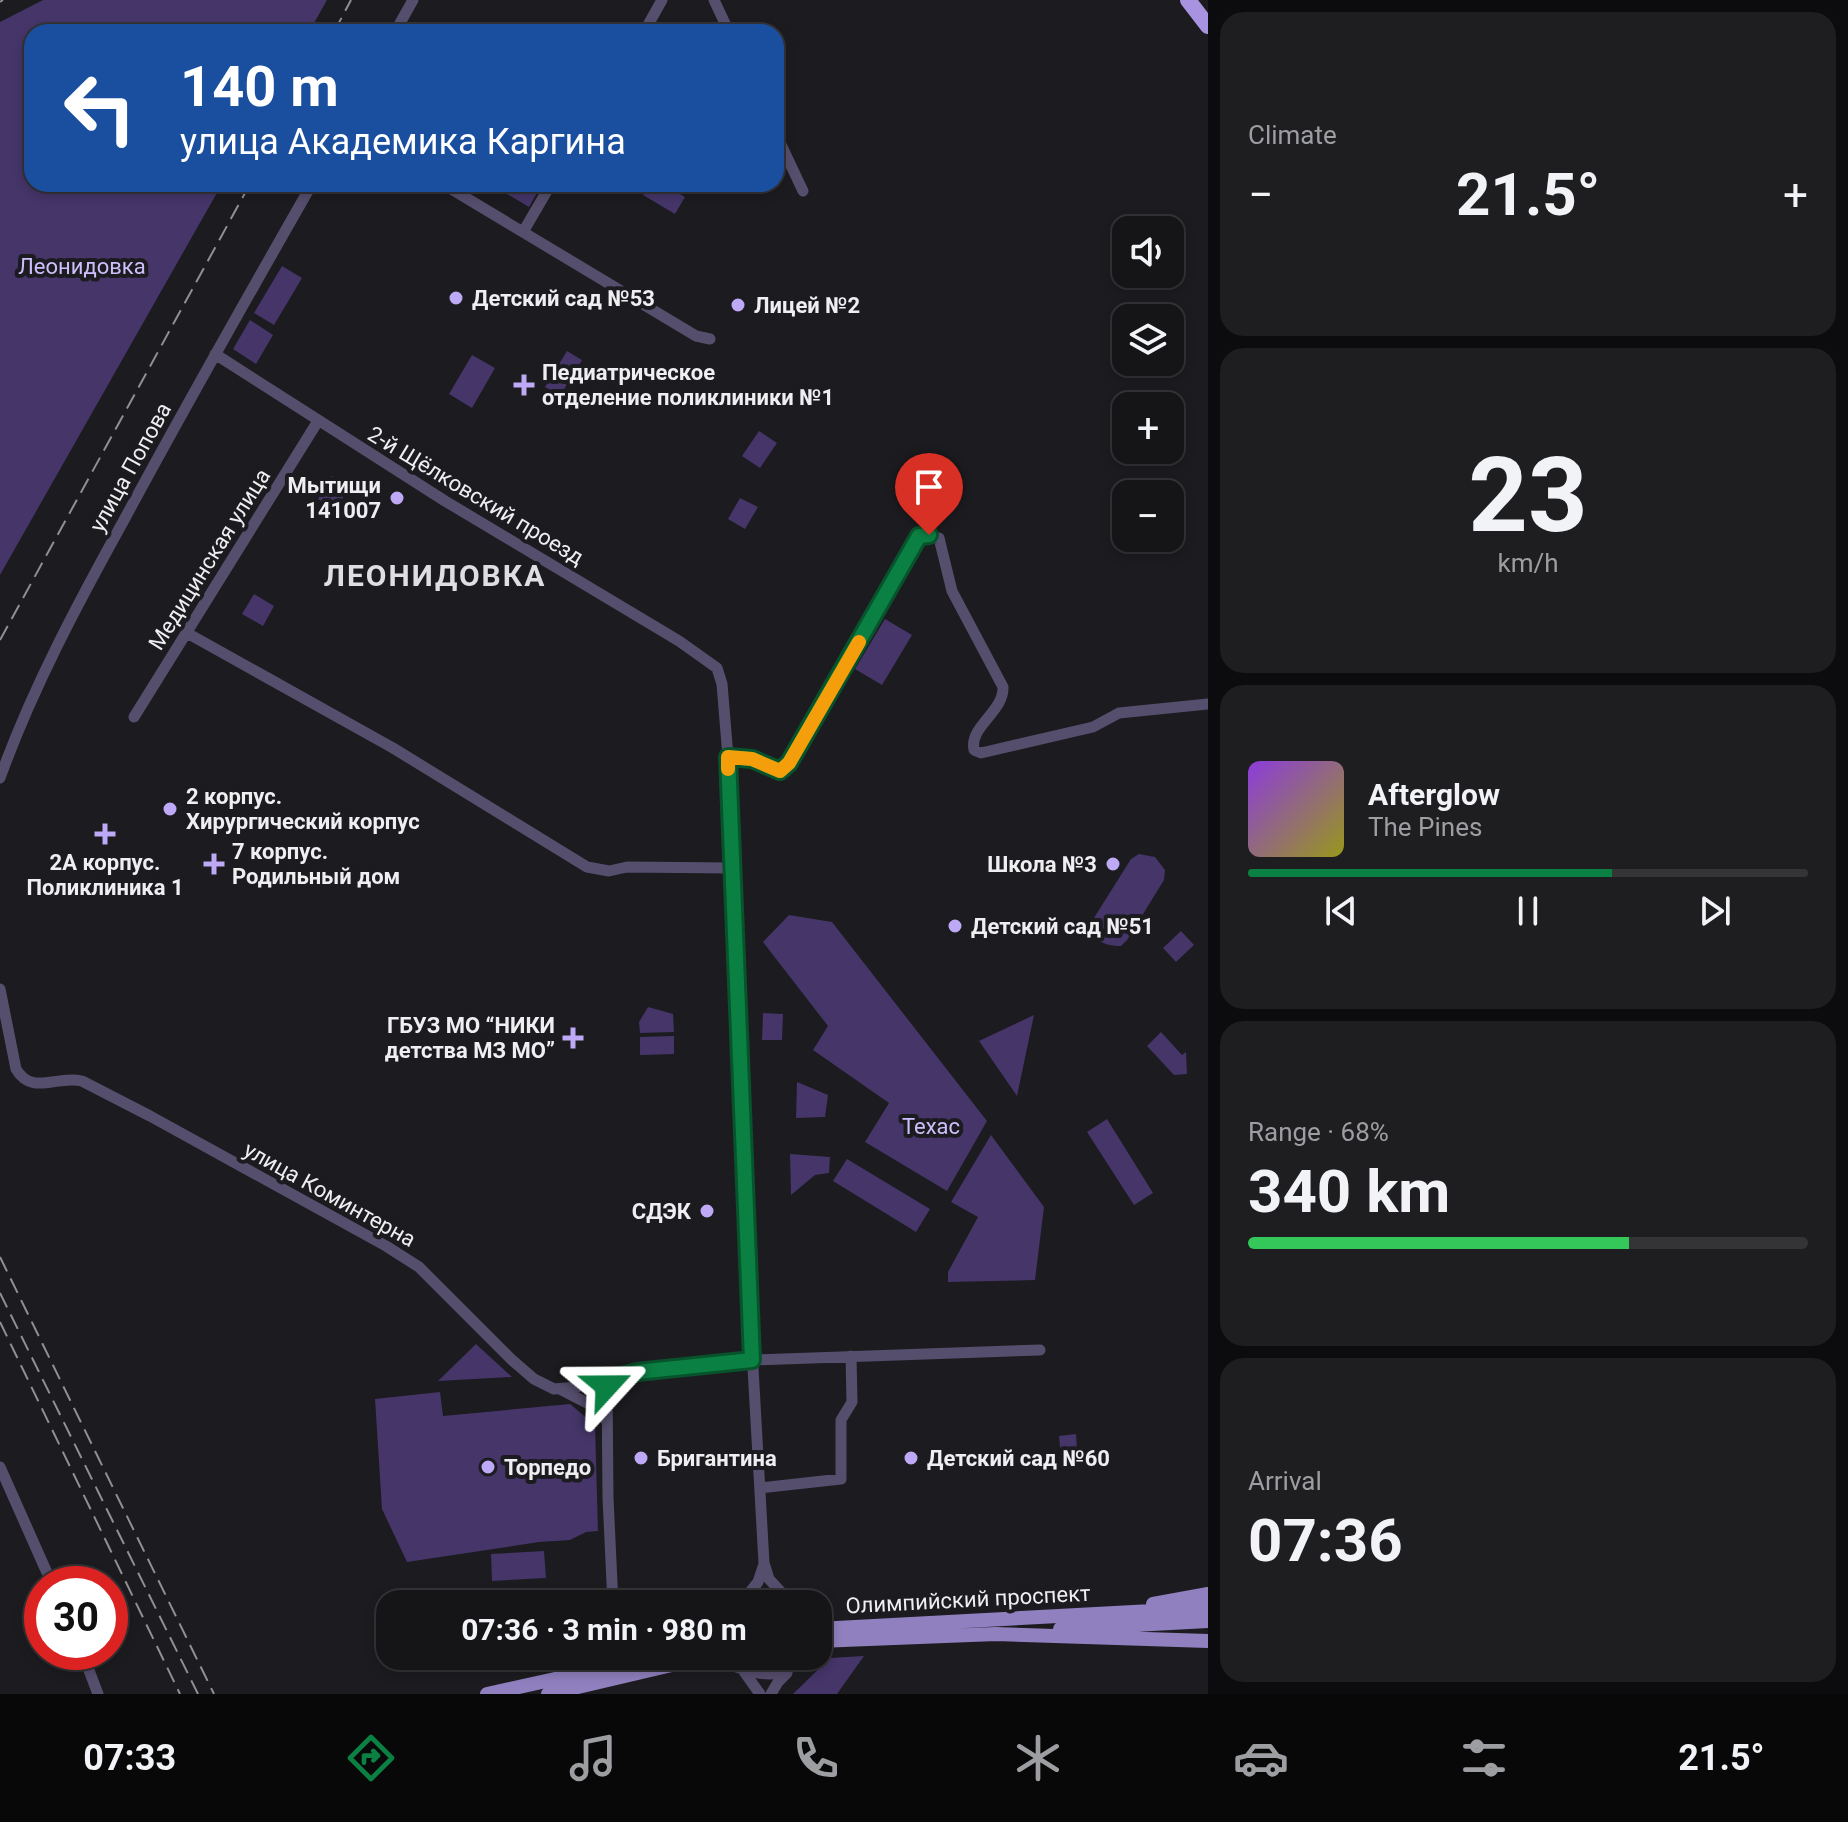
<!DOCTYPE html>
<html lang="en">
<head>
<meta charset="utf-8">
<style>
  :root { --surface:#151417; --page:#1e1d20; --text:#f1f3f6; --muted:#9d9ea1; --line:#343336; --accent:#0b8043 }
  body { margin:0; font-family:Roboto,sans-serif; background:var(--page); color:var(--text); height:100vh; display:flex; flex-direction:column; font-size:30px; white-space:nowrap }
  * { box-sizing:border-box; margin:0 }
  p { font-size:26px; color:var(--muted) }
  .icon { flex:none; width:44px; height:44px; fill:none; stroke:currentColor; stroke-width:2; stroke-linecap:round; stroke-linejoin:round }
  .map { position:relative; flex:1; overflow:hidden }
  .details { display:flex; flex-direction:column; gap:12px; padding:12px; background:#0c0b0d; width:640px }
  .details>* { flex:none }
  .top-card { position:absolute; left:24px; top:24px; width:760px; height:168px; border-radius:24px; box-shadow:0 4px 12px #0003,0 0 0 2px var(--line); background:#1a4fa0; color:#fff; overflow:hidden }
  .controls { position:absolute; left:1112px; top:216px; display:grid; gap:16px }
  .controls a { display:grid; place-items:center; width:72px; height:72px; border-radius:16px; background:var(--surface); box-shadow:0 4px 12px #0003,0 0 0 2px var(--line); font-size:40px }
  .speed { position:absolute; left:24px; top:1566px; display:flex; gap:16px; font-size:40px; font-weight:700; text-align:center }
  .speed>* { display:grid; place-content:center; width:104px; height:104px; border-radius:50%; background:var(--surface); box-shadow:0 4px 12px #0003,0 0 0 2px var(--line); line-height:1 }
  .speed .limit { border:12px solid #d22; background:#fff; color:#111 }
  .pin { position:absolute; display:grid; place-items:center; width:68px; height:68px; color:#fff; margin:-82px -34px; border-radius:50% 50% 50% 0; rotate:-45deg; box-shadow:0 0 8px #0007 }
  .pin .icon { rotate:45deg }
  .me { position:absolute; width:88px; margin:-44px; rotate:66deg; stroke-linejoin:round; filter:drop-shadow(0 0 6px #0008) }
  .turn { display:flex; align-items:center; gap:28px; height:168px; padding:0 24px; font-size:36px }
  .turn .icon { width:104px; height:104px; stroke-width:2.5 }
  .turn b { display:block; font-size:56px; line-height:68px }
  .big { font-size:60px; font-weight:700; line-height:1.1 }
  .details .card { flex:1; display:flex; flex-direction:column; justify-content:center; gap:12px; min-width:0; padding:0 28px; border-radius:24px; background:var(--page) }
  .details .dial { align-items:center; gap:0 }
  .dial b { font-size:104px; line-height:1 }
  .song { display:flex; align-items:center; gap:24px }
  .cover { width:96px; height:96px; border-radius:12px; background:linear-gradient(135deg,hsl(270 70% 55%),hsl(60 70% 35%)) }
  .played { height:8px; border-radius:4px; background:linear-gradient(90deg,var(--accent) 65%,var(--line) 65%) }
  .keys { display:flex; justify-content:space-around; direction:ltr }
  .heat { display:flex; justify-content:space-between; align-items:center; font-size:44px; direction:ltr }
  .charge { height:12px; border-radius:6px; background:linear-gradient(90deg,#34c759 68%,var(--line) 0) }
  .trip { position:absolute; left:376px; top:1590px; width:456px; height:80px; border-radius:24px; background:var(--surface); box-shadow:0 4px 12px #0003,0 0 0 2px var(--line); font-weight:700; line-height:80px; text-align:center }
  .tab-bar { display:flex; height:128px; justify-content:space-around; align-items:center; background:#080809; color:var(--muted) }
  .tab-bar .icon { width:56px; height:56px }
  .tab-bar .on { color:var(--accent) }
  .tab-bar b { font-size:36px; color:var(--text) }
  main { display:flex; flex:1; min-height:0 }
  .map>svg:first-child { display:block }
  .green { fill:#453569 }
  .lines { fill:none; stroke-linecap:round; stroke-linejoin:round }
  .minor { stroke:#564e6d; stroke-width:11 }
  .major { stroke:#9080bf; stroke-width:14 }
  .highway { stroke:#a793df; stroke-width:16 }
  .rail { stroke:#908f92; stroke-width:2; stroke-dasharray:16 8; stroke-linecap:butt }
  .route-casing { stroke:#07532c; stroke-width:20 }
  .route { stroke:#0b8043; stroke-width:14 }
  .slow { stroke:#f59e0b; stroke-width:14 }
  .poi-dot { fill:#bda9f5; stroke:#1c1b1f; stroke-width:3 }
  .labels { text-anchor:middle; stroke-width:8; stroke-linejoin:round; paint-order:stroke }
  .park-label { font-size:22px; fill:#cdbffb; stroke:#1c1b1f }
  .poi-label { font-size:22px; font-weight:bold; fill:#efeef1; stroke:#1c1b1f; text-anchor:start }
  .street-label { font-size:22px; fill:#efeef1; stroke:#1c1b1f }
  .district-label { font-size:30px; font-weight:bold; letter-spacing:2px; fill:#dfdee3; stroke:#1c1b1f }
</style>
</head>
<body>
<main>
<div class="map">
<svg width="1208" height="1694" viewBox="0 0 1208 1694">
  <rect width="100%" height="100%" fill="#1c1b1f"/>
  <path class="green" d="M 43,0 L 327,0 L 309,32 L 32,32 L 32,184 L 222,184 L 0,575 L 0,22 Z
    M 490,184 L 542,184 L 529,207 Z
    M 650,184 L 663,184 L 685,197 L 675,214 L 643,195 Z
    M 282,266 L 302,278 L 274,325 L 254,313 Z
    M 250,320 L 273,335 L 256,364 L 233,349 Z
    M 567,351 L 582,360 L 560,396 L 545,387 Z
    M 472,355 L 495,368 L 472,408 L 449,394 Z
    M 759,431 L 777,443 L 760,468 L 742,456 Z
    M 332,476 L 349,486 L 336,510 L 318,499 Z
    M 740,498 L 758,507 L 745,529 L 728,519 Z
    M 254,594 L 274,606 L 263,626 L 242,614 Z
    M 885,619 L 912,635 L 882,685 L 855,669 Z
    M 1139,854 L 1155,857 L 1165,870 L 1164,880 L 1127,940 L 1121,946 C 1102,946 1092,940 1092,921 L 1131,859 Z
    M 789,915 L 832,922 L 987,1121 L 947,1191 L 865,1142 L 889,1103 L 813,1050 L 828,1026 L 763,942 Z
    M 1181,931 L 1194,945 L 1176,962 L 1163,948 Z
    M 648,1007 L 673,1014 L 674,1032 L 640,1033 L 639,1022 Z
    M 763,1013 L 783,1014 L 782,1040 L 762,1040 Z
    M 1034,1015 L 1017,1096 L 979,1041 Z
    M 1161,1032 L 1182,1055 L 1186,1052 L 1187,1074 L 1174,1075 L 1147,1046 Z
    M 674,1036 L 674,1054 L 640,1055 L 640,1037 Z
    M 797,1082 L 828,1095 L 825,1117 L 796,1118 Z
    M 1107,1119 L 1153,1193 L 1134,1205 L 1087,1132 Z
    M 991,1135 L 1044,1207 L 1035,1280 L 948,1282 L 948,1272 L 978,1217 L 951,1202 Z
    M 790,1154 L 830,1157 L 829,1173 L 815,1175 L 791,1195 Z
    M 847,1159 L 930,1209 L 916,1232 L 833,1181 Z
    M 476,1344 L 512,1377 L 438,1381 Z
    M 440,1392 L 443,1416 L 570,1404 L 595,1425 L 598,1531 L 586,1532 L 570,1540 L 539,1542 L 407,1562 L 382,1509 L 375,1399 Z
    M 1076,1434 L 1078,1466 L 1062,1468 L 1059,1436 Z
    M 544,1551 L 546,1578 L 492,1581 L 491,1554 Z
    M 741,1656 L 795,1656 C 777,1674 758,1672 741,1656 Z
    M 864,1656 L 837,1694 L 793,1694 L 830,1658 Z"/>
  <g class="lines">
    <path class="minor" d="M 714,0 L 729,32
      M 395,32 L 413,0
      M 644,32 L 662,0
      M 776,134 L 803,191
      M 443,184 L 696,336 L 710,339
      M 523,232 L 551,184
      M 215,354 L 445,501 L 679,641 L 717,668 L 722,684 L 728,757 L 752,1350 L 764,1563 L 769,1579 L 790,1602
      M 187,633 L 393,748 L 587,867 L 609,871 L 627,867 L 731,868
      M 134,717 L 318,421
      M 728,757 L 752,759 L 780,771 L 789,763 L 919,536 L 939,538 L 952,591 L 1003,687 C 1004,712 969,726 974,750 L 981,753 L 1093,727 L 1119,713 L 1208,704
      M 0,778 C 32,689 78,603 124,520 C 185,407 248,296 312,184
      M 0,989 L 16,1069 C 32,1096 56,1075 82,1081 L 150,1116 L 386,1246 L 419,1267 L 512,1360 L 534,1379 L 554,1389 L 577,1387 L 637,1372 L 752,1360 L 1040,1350
      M 607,1380 L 608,1498 L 613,1604
      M 560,1389 L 591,1405 L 607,1421
      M 0,1467 L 52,1584
      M 760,1488 L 841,1479 L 841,1420 L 852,1402 L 851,1356
      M 743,1601 L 758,1582 L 764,1564
      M 743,1604 C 758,1593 771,1594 787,1601
      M 82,1652 L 98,1694
      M 733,1656 L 760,1694
      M 703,1658 C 738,1662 775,1693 802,1656
      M 771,1694 L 778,1682 L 787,1673"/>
    <path class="major" d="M 1153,1604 L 1208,1594
      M 818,1629 L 1208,1608
      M 1060,1629 L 1208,1621
      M 818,1641 L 996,1634 L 1208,1641
      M 487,1694 L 659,1656
      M 548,1694 L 710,1656"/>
    <path class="highway" d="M 1188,0 L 1208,26"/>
    <path class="rail" d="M 0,2 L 3,0
      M 334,32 L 351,0
      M 0,640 L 250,184
      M 0,1257 L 214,1694
      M 0,1293 L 198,1694
      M 0,1322 L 180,1694"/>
  </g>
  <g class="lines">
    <defs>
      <path id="route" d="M 607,1386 L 607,1380 L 637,1372 L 752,1360 L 728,757 L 752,759 L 780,771 L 789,763 L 919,536 L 929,535"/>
    </defs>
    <use href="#route" class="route-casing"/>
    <use href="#route" class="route"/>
    <path class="slow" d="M 728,769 L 728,757 L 752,759 L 780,771 L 789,763 L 859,642"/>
  </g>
  <g class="poi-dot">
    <circle cx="456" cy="298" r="8"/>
    <circle cx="738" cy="305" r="8"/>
    <path d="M520 373h8v8h8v8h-8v8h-8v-8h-8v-8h8z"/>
    <circle cx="397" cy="498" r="8"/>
    <circle cx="170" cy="809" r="8"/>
    <path d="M101 822h8v8h8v8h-8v8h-8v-8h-8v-8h8z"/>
    <path d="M210 852h8v8h8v8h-8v8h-8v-8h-8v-8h8z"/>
    <circle cx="1113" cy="864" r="8"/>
    <circle cx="955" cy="926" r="8"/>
    <path d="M569 1026h8v8h8v8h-8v8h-8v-8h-8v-8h8z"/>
    <circle cx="707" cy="1211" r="8"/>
    <circle cx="641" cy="1458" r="8"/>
    <circle cx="911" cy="1458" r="8"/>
    <circle cx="488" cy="1467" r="8"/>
  </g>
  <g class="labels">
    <g class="park-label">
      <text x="82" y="274">Леонидовка</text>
      <text x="931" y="1134">Техас</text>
    </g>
    <g class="poi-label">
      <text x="472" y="306">Детский сад №53</text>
      <text x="754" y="313">Лицей №2</text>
      <text x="542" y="380">Педиатрическое<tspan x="542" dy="25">отделение поликлиники №1</tspan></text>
      <text x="381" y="493" text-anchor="end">Мытищи<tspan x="381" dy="25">141007</tspan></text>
      <text x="186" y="804">2 корпус.<tspan x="186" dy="25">Хирургический корпус</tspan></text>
      <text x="232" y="859">7 корпус.<tspan x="232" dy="25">Родильный дом</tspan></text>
      <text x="105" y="870" text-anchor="middle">2А корпус.<tspan x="105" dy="25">Поликлиника 1</tspan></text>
      <text x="1097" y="872" text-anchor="end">Школа №3</text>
      <text x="971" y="934">Детский сад №51</text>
      <text x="555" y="1033" text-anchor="end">ГБУЗ МО “НИКИ<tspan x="555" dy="25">детства МЗ МО”</tspan></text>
      <text x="691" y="1219" text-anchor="end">СДЭК</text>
      <text x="657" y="1466">Бригантина</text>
      <text x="927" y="1466">Детский сад №60</text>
      <text x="504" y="1475">Торпедо</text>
    </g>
    <g class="street-label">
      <text transform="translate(130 467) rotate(-61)" y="8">улица Попова</text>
      <text transform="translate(476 495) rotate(31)" y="8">2-й Щёлковский проезд</text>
      <text transform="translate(209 559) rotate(-58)" y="8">Медицинская улица</text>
      <text transform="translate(330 1194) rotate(29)" y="8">улица Коминтерна</text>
      <text transform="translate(968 1599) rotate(-3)" y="8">Олимпийский проспект</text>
    </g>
    <g class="district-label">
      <text x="435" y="586">ЛЕОНИДОВКА</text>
    </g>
  </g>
</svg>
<div class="controls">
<a><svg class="icon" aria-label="sound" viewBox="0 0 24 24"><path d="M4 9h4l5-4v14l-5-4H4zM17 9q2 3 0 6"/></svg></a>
<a><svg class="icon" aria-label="layers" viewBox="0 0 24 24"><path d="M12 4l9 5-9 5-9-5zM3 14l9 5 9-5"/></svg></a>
<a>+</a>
<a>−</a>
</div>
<div class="speed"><div class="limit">30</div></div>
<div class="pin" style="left:929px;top:535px;background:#d93025"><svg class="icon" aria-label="arrive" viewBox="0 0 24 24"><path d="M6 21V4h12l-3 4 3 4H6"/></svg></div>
<svg class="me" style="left:607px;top:1386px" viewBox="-20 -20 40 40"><path d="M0-17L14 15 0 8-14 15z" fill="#0b8043" stroke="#fff" stroke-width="4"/></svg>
<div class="trip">07:36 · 3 min · 980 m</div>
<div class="top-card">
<div class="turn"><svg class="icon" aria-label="left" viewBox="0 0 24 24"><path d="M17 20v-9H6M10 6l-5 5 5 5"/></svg><div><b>140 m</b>улица Академика Каргина</div></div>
</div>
</div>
<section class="details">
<div class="card"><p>Climate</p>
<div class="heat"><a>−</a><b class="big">21.5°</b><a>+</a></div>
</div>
<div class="card dial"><b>23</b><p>km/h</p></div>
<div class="card">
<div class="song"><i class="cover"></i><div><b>Afterglow</b><p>The Pines</p></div></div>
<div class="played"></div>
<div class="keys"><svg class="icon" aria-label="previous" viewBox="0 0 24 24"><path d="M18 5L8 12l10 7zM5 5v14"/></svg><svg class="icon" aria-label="pause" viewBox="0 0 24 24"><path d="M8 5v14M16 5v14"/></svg><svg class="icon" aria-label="next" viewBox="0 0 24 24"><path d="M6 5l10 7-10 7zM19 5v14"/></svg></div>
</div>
<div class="card"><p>Range · 68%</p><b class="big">340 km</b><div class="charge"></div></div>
<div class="card"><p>Arrival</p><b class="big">07:36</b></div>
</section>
</main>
<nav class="tab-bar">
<b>07:33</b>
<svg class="icon on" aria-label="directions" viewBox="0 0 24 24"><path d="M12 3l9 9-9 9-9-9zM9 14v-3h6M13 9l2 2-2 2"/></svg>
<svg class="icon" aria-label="music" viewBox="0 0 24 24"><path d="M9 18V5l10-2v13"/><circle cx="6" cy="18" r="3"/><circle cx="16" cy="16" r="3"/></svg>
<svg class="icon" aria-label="phone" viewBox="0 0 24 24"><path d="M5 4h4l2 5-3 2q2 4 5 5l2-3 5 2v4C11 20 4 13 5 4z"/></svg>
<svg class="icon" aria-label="climate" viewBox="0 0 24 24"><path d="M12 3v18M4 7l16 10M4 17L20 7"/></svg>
<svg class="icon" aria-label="car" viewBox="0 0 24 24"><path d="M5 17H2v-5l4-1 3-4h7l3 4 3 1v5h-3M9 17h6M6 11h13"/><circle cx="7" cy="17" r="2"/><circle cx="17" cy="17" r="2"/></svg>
<svg class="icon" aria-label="filters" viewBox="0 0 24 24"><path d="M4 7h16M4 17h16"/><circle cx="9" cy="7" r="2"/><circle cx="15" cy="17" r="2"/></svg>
<b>21.5°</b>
</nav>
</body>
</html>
